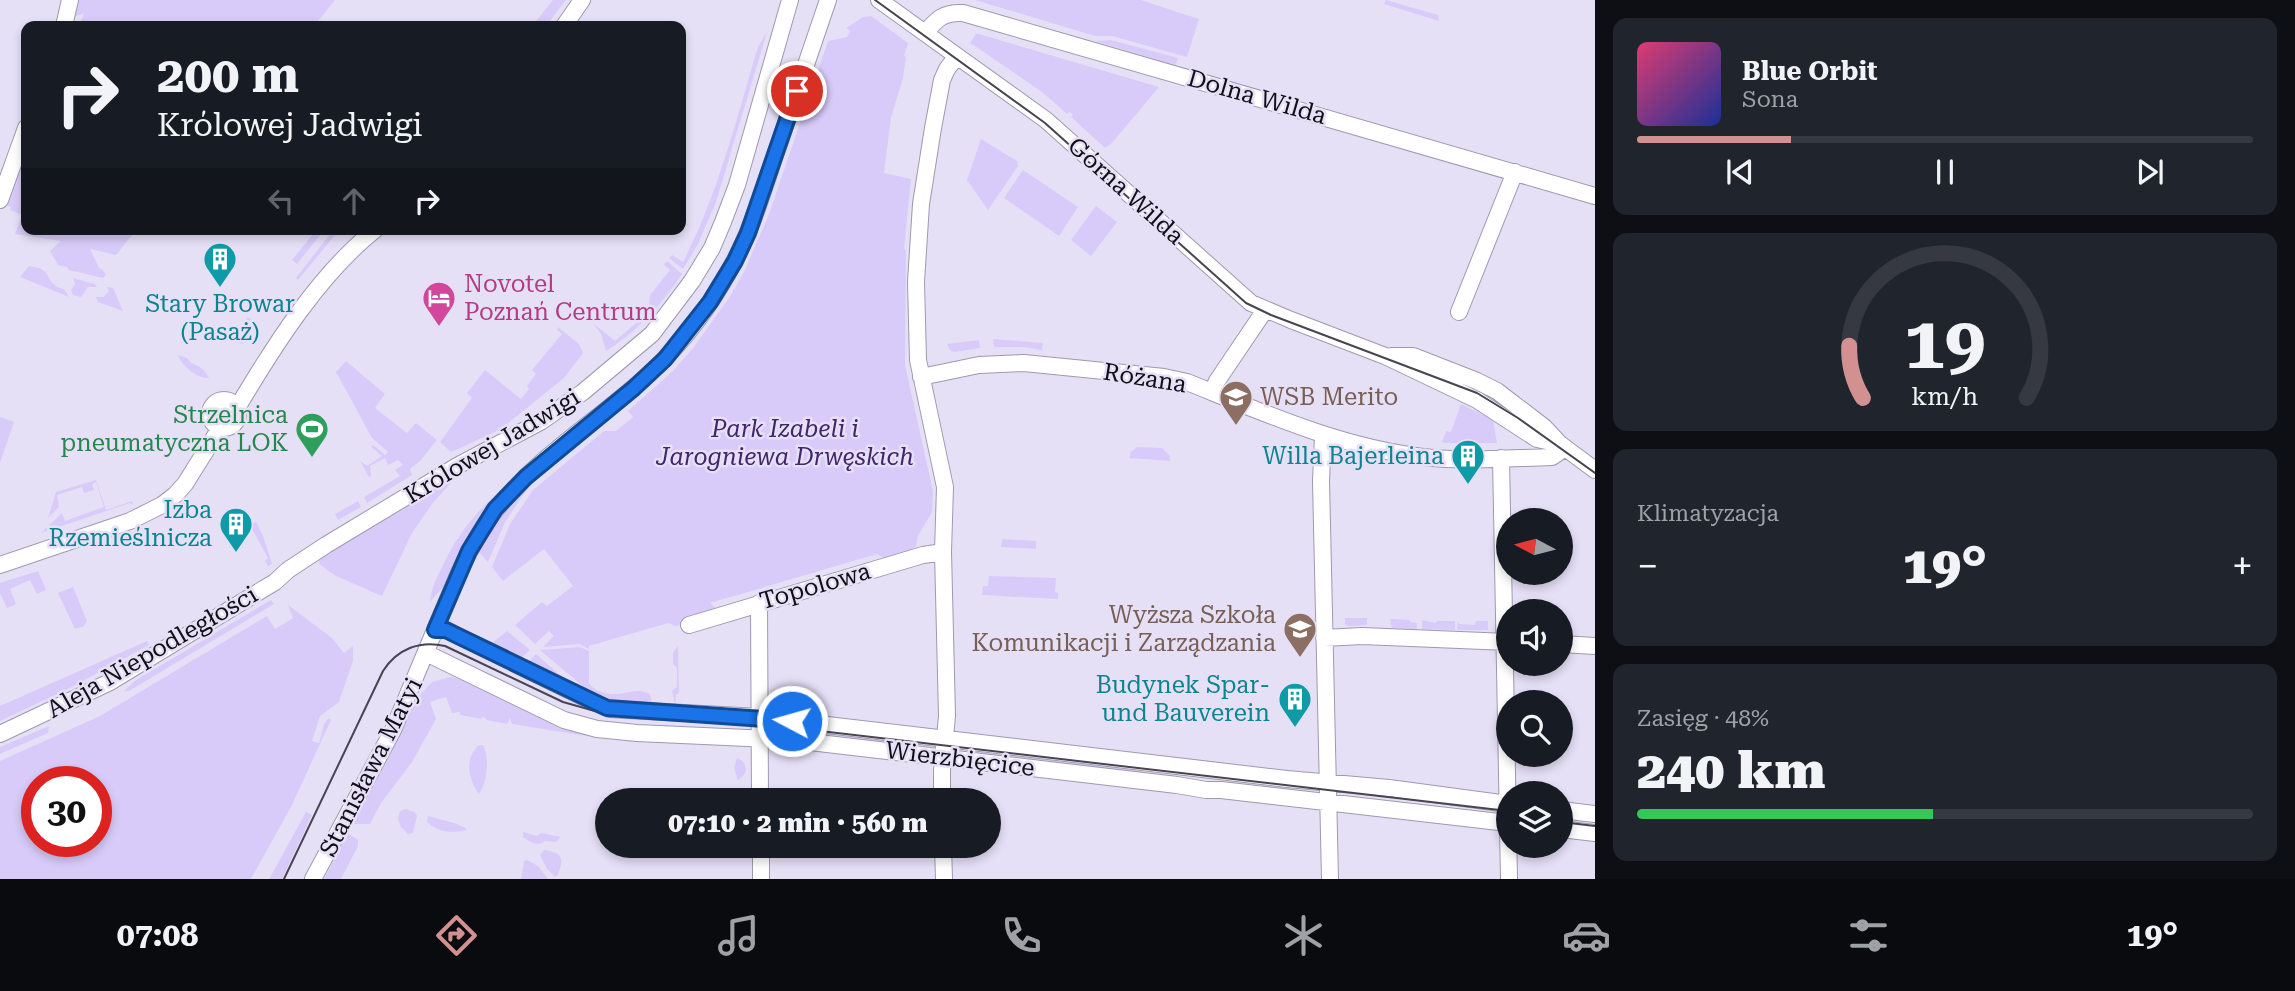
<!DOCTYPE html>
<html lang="pl">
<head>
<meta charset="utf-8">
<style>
  :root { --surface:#171b24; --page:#20242c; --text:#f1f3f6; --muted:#9ea1a6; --line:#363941; --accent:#d29190 }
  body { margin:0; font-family:"Roboto Serif",serif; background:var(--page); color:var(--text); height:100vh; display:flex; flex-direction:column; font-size:26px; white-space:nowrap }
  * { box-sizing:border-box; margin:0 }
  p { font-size:23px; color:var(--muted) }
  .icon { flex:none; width:38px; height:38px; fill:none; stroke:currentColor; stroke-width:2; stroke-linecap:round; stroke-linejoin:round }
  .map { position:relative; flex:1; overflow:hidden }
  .panel { display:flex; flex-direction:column; gap:18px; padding:18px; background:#0d0f14; width:700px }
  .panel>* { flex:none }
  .top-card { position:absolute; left:21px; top:21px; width:665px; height:214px; border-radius:14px; box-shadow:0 4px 10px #0003; background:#171b24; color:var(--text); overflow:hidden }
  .needle { width:46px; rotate:277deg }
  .tools { position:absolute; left:1496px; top:508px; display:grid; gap:14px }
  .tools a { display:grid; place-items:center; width:77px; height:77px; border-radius:50%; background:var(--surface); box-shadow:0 4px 10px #0003; font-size:35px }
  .speed { position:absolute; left:21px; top:766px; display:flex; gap:14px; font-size:35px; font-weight:700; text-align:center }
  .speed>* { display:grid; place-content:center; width:91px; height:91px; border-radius:50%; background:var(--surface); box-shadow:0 4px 10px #0003; line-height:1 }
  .speed .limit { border:10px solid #d22; background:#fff; color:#111 }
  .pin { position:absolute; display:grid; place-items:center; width:60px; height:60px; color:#fff; margin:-30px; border:4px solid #fff; border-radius:50%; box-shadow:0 2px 7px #0007 }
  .me { position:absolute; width:77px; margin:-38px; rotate:276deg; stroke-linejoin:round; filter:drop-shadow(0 0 5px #0008) }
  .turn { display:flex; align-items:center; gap:24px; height:147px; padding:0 21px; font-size:32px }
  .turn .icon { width:91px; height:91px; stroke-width:2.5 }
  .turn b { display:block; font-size:49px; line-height:60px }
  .lanes { display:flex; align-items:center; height:66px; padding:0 21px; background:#0003; justify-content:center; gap:35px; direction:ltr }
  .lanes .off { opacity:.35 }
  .big { font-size:52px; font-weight:800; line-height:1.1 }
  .panel .widget { flex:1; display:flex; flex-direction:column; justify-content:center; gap:10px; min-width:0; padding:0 24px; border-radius:14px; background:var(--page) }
  .panel .dial { align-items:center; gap:0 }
  .dial svg { height:182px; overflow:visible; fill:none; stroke:var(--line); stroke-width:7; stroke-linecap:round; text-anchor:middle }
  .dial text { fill:var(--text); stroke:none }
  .song { display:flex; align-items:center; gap:21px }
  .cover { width:84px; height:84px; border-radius:10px; background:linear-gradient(135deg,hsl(340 70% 55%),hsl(230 70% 35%)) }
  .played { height:7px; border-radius:4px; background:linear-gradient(90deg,var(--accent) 25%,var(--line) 25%) }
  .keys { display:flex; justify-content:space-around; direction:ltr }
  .heat { display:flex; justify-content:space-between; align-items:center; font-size:38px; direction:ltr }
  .charge { height:10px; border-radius:5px; background:linear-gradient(90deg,#34c759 48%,var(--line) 0) }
  .trip { position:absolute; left:595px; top:788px; width:406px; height:70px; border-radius:35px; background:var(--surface); box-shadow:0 4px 10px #0003; font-weight:800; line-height:70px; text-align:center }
  .menu { display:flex; height:112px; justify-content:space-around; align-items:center; background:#090b0e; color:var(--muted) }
  .menu .icon { width:49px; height:49px }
  .menu .current { color:var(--accent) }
  .menu b { font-size:32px; color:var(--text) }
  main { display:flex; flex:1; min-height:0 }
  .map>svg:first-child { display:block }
  .green { fill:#d8cbf9; fill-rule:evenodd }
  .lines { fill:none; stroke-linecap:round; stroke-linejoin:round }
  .minor-casing { stroke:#9f99ae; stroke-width:18 }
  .minor { stroke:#fff; stroke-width:16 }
  .tram { stroke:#484450; stroke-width:2 }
  .route-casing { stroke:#114b97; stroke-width:18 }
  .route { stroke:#1a73e8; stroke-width:12 }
  .labels { text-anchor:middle; stroke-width:5; stroke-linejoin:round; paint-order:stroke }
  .street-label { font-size:24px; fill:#110e16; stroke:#e6e0f7 }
  .hotel-label { font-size:24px; fill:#b23c85; stroke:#e6e0f7; text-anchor:start }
  .culture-label { font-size:24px; fill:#0d838f; stroke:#e6e0f7; text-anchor:end }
  .education-label { font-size:24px; fill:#785e54; stroke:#e6e0f7; text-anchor:start }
  .leisure-label { font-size:24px; fill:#27864d; stroke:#e6e0f7; text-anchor:end }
  .park-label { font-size:24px; font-style:italic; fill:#41266b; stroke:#e6e0f7 }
</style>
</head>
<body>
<main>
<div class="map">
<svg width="1595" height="879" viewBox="0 0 1595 879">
  <rect width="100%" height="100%" fill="#e6e0f7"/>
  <path class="green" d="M 78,0 L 335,0 L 314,26 L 79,26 L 84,13 L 74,17 Z
    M 553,0 L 566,0 L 546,26 L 532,26 Z
    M 975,0 L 1141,0 L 1199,19 L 1187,57 L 1112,36 L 1095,36 Z
    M 1386,0 L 1438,15 L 1439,21 L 1384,4 Z
    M 871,16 L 908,43 L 904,56 L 906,57 L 903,78 L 891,118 L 884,173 L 911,179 L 904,249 L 906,250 L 905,365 L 933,491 L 932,512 L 918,536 L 916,546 L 910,551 L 888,560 L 877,554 L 710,603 L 717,609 L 685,618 L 680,625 L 675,626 L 668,623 L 589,646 L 589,649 L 580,644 L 543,647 L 554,636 L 549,631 L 535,644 L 515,625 L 542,602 L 547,606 L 573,586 L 544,549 L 503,581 L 492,567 L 510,524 L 533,490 L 604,431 L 616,431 L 633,417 L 628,411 L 673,371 L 693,348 L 729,298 L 744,272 L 769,214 L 828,41 L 847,37 L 850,31 L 846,28 L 863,17 Z
    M 767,32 L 716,202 L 698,244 L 683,269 L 669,258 L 672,255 L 683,262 C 718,194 736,120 758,47 Z
    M 976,34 L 979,34 L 1159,87 L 1112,143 L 1105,148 L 1071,117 L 1073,115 L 1070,112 L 1067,114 L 1042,92 L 972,44 L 970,43 Z
    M 1111,40 L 1178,58 L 1176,65 L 1095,41 Z
    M 981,139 L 1017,161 L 1018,166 L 988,210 L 967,180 Z
    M 26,148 L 26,229 L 137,229 L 116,255 L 90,249 L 99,268 L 102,269 L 106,275 L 103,278 L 69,270 L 67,267 L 58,265 L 50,251 L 61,241 L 15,234 L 22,215 L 10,210 L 11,207 L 5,205 Z
    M 1023,170 L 1078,207 L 1059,236 L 1004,198 Z
    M 1096,206 L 1117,222 L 1091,256 L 1071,240 Z
    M 317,229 L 325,229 L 297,264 L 292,260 Z
    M 334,229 L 340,229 L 298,280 L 296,278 Z
    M 667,261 L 682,274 C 662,304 637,332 606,351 L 601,334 L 593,323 L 615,341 L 636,323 L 649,305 L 650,295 L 670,270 L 664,265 Z
    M 29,266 C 33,267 37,267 41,269 C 52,275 47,285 64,289 L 69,297 L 20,277 Z
    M 73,278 L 95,284 L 97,287 L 88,287 L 81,297 L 73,295 L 71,290 L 75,284 Z
    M 107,287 L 113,288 L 123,311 L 98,302 L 96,297 L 104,297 L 109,291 Z
    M 248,317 L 252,320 L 248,329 L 252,338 L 242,344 L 230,341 Z
    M 558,327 L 579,344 L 583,353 L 564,378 L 507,424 L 495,432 L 451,452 L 440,442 L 472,398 L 467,393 L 485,370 L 521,399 L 529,389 L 527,386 L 536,374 L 532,370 L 562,334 L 557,330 Z
    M 993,339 L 1043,343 L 1042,350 L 1023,347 L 994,347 Z
    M 979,340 L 980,348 L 954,352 L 950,350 L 947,344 Z
    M 178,355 L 187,358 C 192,367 201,362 209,378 C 198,379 181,366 178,355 Z
    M 346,361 L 385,394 L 375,408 L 407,433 L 416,423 L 437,440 L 421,460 L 410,469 L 412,475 L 367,503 L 364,497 L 400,476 L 395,470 L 403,465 L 398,460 L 388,465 L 385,458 L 370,466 L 371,476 L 369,477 L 360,461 L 367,466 L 382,456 L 371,447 L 373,445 L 385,455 L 388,452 L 372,438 L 336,372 Z
    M 1461,404 L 1493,420 L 1497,443 L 1442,443 L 1446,431 L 1451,432 Z
    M 0,417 L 14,422 L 0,463 Z
    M 1137,447 L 1162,448 L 1170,456 L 1170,461 L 1129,458 L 1131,452 Z
    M 454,476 L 456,477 L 432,504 L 412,533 L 382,596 L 336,576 L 319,564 L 319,559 L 323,557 Z
    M 96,480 L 106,510 L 132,501 L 133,505 L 130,503 L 41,533 L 62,513 L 65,521 L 104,507 L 96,482 L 92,484 L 94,490 L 84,493 L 82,487 L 57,495 L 59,507 L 48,518 L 56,492 Z
    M 513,480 L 465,545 L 445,585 L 430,602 C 431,588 437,577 443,565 C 459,530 483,504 513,480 Z
    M 533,480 L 505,522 L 488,562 L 477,550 L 498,516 Z
    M 358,501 L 361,507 L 338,520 L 335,514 Z
    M 256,522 L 263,536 L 272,564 L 268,566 L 265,561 L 268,558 L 250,525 Z
    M 1002,539 L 1036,541 L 1036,549 L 1001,547 Z
    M 38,571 L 46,590 L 37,594 L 30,580 L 10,589 L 16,604 L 7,608 L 0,593 L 0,583 Z
    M 989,576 L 1056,578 L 1055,592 L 1058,593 L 1058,599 L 982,595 L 983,586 L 988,586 Z
    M 73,587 L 87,621 L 84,626 L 75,629 L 58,593 Z
    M 271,600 L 274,604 L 129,691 L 124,691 L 136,680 Z
    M 288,605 L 332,638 L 344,653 L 353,646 L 353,661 L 339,702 L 320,716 L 312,741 L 319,743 L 324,724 L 329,718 L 331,720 L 292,805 L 251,879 L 0,879 L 0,761 L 100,716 L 267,616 L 275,629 L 293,618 ZM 37,782 L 96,782 L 96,842 L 37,842 Z
    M 1345,618 L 1367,618 L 1367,625 L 1348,626 L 1345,624 Z
    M 1390,619 L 1410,620 L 1410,622 L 1417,623 L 1417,629 L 1392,628 Z
    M 1422,620 L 1436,623 L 1437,621 L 1455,621 L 1455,630 L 1422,629 Z
    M 1458,621 L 1459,624 L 1475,625 L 1476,621 L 1488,621 L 1488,630 L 1457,630 Z
    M 507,631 L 530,650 L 519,660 L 488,646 Z
    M 147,641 L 149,645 L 68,689 L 0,721 L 0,706 Z
    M 678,646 L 679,693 L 676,695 L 675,704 L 672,691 L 677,687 L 677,667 L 673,664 L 673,653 Z
    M 580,647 L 589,651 L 589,683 L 592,687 C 598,691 607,695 615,694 C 628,694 636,687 650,694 L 652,703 L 612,700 L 586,689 L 540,650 Z
    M 536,654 L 575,688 L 526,664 Z
    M 451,677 L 462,679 L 586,732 L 586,736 L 512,724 L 510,718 L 507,724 L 486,720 L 486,718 L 482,717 L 481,719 L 460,715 L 460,712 L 452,713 L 446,697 L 430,702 L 436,719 L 412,762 L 381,803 L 370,824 L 352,824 L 418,697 L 432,682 Z
    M 49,726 L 48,733 L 0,754 L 0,747 Z
    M 791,726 L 916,740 L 915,749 L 790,735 Z
    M 479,745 L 483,745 C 490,757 487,784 479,794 C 468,779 464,758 479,745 Z
    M 978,747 L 1126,764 L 1126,769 L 1142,771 L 1141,776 L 977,756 Z
    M 737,758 C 748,762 749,774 738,780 L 734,768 Z
    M 405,809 L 415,812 L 417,816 L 413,833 L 408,834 L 401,827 L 398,819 L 400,811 Z
    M 306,812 L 312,815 L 282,879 L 269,879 Z
    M 428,816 L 454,823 L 466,828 L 466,830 C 450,834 439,832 427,822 Z
    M 523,832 L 537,836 L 541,833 L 561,837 L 556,842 L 545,841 C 538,847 530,842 523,837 Z
    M 348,833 L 358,840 L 358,846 L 341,879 L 324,879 Z
    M 544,850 C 563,853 564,857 558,875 L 555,877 L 547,869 L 540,855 Z
    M 527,860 L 538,866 L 548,879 L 521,879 L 524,861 Z"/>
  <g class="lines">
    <defs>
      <path id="minor" d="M 879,0 L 1046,120 L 1251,303 L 1291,320 L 1385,356 L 1477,400 L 1537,439 L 1560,444
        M 64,26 L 70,0
        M 564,26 L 582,0
        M 925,33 C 937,19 943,12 963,13 L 1595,196
        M 0,200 L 26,128
        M 1459,312 L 1515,172
        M 1391,356 L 1413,356 L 1477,381 L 1497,391 L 1544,427 L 1560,444 L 1595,470
        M 921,377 L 979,365 L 1024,363 L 1164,377 L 1187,382 C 1264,413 1340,447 1423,457 C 1464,462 1511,458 1552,457 L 1565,448
        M 1212,392 L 1217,381 L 1265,310
        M210 414a14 14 0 1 1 28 0a14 14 0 1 1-28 0Z
        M 237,408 C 274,346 319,274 376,229
        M 1323,436 L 1321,481 L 1330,879
        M 1501,458 L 1509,879
        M 0,565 L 130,521 L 162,505 L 175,495 L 185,484 L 220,428
        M 759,603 L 760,800
        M 689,625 L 923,555 L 943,552
        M 435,630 L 446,630 L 593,702 L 610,709 L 759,717 L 1287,779 L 1389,788 L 1508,804
        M 1324,638 L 1362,636 L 1508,642
        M 1561,644 L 1595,646
        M 426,653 L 564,720 L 597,729 L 637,733 L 793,740 L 1177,785 L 1206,790 L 1221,790 L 1508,823
        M 0,734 L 110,682 L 275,582 L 288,570 L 326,545 L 457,466 L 542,421 L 583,392 L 652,334 L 692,281 L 712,248 L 723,222 L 737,185 L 790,0
        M 942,800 L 942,770 L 947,716 L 943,552 L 945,487 L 918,360 L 916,282 L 921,204 L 933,128 L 942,80 L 947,69 L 957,56
        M 1561,810 L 1595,814
        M 1561,829 L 1595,833
        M 761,845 L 761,879
        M 943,845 L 944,879
        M 313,879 L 393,730 L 458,575 C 469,551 481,527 498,507 C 549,444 626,405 679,343 C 705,313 728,277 744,241 C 759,209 768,174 780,141 C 796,94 812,47 828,0"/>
    </defs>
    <use href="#minor" class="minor-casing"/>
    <use href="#minor" class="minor"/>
    <path class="tram" d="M 875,0 L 1045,123 L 1246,303 L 1271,315 L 1477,393 L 1518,418 L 1595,473
      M 1561,822 L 1595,826
      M 284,879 L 383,671 C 397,649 420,640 445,646 L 563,702 L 609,715 L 759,724 L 1508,811"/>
  </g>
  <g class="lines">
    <defs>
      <path id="route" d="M 792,721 L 607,708 L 456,635 L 446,630 L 435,630 L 469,551 L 495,509 L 526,477 L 634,388 L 665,359 L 710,302 L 735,261 L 748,233 L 797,91"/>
    </defs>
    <use href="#route" class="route-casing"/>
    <use href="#route" class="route"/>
  </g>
  <defs>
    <symbol id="building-pin" viewBox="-11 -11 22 30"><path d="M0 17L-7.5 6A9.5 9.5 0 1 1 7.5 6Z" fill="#0f9aa8" stroke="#e6e0f7"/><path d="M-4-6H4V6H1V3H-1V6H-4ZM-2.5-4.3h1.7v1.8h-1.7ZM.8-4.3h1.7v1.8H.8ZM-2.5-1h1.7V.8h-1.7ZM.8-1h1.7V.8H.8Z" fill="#fff"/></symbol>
    <symbol id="hotel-pin" viewBox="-11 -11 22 30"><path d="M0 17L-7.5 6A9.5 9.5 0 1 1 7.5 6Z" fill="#d1479c" stroke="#e6e0f7"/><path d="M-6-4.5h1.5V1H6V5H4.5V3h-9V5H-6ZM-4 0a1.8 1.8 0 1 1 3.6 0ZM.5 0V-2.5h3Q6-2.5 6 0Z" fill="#fff"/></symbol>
    <symbol id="university-pin" viewBox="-11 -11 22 30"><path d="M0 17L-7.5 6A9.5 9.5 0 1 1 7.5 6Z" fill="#8d6e63" stroke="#e6e0f7"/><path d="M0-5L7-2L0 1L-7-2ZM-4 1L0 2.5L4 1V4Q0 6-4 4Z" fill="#fff"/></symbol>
    <symbol id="stadium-pin" viewBox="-11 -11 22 30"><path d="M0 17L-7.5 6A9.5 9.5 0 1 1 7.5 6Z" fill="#2e9e5b" stroke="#e6e0f7"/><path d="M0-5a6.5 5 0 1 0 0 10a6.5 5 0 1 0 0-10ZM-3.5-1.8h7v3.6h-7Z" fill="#fff"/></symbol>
  </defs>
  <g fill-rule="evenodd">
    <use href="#building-pin" x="201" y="240" width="38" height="52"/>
    <use href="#hotel-pin" x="420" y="279" width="38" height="52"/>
    <use href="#university-pin" x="1217" y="378" width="38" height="52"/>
    <use href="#stadium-pin" x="293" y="410" width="38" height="52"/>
    <use href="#building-pin" x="1449" y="437" width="38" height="52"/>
    <use href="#building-pin" x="217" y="505" width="38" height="52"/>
    <use href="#university-pin" x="1281" y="610" width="38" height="52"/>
    <use href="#building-pin" x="1276" y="680" width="38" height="52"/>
  </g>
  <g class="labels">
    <g class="street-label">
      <text transform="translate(1257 97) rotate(16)" y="8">Dolna Wilda</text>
      <text transform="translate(1126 191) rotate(42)" y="8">Górna Wilda</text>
      <text transform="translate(1145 378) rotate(9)" y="8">Różana</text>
      <text transform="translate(492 446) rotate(-31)" y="8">Królowej Jadwigi</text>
      <text transform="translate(815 586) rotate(-16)" y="8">Topolowa</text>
      <text transform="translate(152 652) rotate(-30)" y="8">Aleja Niepodległości</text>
      <text transform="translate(960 759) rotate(7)" y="8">Wierzbięcice</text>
      <text transform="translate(371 767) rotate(-63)" y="8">Stanisława Matyi</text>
    </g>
    <g class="hotel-label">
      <text x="464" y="292">Novotel<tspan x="464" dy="28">Poznań Centrum</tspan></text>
    </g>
    <g class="culture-label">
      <text x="220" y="312" text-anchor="middle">Stary Browar<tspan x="220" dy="28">(Pasaż)</tspan></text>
      <text x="1444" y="464">Willa Bajerleina</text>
      <text x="212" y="518">Izba<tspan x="212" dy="28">Rzemieślnicza</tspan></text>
      <text x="1270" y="693">Budynek Spar-<tspan x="1270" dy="28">und Bauverein</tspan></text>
    </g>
    <g class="education-label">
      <text x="1260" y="405">WSB Merito</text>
      <text x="1276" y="623" text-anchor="end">Wyższa Szkoła<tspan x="1276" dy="28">Komunikacji i Zarządzania</tspan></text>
    </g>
    <g class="leisure-label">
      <text x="288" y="423">Strzelnica<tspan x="288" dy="28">pneumatyczna LOK</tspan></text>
    </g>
    <g class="park-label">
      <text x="785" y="437">Park Izabeli i<tspan x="785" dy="28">Jarogniewa Drwęskich</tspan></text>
    </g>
  </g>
</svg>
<div class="tools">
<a><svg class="needle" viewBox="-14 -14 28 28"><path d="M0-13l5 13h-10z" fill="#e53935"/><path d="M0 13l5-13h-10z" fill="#9ea1a6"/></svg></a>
<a><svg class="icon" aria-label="sound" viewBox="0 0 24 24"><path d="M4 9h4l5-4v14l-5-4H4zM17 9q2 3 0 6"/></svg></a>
<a><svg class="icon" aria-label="search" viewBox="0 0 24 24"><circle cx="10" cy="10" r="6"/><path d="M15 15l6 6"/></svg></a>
<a><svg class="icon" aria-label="layers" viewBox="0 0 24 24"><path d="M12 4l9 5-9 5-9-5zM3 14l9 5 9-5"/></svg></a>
</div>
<div class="speed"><div class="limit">30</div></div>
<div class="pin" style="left:797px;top:91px;background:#d93025"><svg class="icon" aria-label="arrive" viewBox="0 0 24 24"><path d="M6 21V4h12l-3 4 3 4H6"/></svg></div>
<svg class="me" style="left:792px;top:721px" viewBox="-20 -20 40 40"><circle r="17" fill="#1a73e8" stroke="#fff" stroke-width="3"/><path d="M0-11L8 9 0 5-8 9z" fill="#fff"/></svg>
<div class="trip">07:10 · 2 min · 560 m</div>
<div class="top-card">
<div class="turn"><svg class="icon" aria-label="right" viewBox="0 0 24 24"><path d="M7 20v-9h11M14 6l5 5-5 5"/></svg><div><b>200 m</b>Królowej Jadwigi</div></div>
<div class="lanes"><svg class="icon off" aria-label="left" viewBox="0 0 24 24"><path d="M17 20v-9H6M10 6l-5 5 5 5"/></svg><svg class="icon off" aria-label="ahead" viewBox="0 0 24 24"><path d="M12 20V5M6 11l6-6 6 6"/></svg><svg class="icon" aria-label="right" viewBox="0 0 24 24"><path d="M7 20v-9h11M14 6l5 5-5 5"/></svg></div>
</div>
</div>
<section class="panel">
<div class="widget">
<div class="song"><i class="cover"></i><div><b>Blue Orbit</b><p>Sona</p></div></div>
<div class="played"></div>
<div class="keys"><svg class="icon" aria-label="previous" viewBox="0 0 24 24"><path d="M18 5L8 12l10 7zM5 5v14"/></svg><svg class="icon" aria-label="pause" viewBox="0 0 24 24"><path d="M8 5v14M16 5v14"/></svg><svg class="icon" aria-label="next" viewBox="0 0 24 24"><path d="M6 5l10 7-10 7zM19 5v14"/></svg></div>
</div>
<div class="widget dial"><svg viewBox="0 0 100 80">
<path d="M14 69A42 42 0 1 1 86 69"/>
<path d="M14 69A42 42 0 0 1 8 46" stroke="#d29190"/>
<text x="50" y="56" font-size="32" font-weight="700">19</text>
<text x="50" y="72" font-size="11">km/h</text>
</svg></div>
<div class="widget"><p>Klimatyzacja</p>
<div class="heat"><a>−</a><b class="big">19°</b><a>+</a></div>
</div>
<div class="widget"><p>Zasięg · 48%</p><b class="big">240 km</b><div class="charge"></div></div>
</section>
</main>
<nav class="menu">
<b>07:08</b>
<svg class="icon current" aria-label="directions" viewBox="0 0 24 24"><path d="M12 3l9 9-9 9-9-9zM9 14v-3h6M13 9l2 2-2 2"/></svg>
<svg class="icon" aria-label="music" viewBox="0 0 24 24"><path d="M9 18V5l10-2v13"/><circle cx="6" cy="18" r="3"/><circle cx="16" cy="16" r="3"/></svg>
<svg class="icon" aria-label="phone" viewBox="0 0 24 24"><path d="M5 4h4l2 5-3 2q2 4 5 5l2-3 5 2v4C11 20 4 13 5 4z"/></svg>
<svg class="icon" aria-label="climate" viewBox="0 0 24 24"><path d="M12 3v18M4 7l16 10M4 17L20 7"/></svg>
<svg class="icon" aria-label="car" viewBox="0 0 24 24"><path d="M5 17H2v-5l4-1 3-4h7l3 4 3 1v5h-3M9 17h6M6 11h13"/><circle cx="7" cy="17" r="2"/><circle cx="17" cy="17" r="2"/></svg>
<svg class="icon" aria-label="filters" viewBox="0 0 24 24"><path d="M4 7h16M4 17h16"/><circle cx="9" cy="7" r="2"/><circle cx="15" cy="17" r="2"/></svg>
<b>19°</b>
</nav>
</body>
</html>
